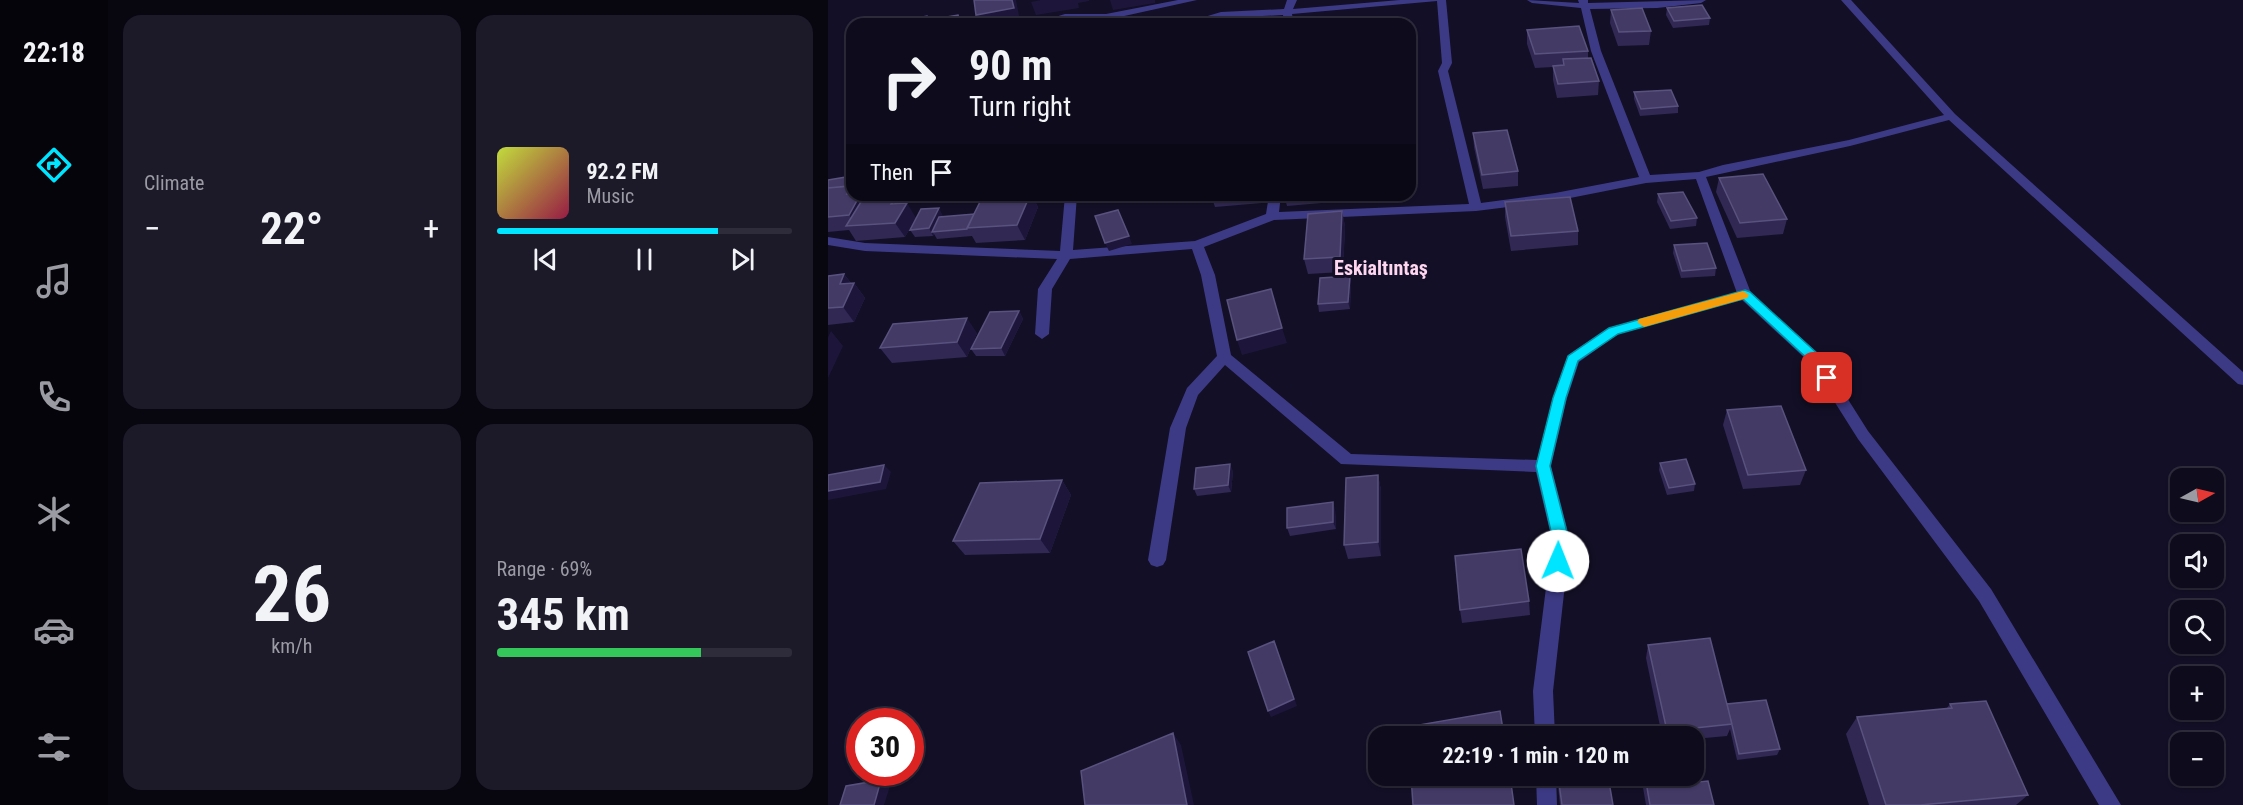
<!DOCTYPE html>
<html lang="en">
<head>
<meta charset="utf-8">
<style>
  :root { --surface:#0e0b1c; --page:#1c1929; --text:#f1f3f6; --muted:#9b9ba3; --line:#2e2b3b; --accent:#00e5ff }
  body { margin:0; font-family:"Roboto Condensed",sans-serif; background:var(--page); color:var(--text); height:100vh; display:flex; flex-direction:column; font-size:22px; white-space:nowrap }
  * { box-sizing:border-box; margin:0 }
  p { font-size:20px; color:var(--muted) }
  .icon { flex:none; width:33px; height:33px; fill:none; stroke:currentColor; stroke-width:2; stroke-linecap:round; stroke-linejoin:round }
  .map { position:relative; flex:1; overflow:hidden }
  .details { display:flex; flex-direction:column; gap:15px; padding:15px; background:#08060f; width:720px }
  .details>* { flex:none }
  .top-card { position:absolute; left:18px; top:18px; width:570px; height:183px; border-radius:18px; box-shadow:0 2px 4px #0004,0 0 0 2px var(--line); background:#0e0b1c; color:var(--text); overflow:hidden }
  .needle { width:39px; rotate:82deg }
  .buttons { position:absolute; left:1342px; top:468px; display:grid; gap:12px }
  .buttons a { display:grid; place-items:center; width:54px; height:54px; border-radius:12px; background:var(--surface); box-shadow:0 2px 4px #0004,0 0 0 2px var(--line); font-size:30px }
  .speed { position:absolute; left:18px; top:708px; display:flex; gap:12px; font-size:30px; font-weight:700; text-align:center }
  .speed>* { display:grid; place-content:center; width:78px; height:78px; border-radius:50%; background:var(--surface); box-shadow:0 2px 4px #0004,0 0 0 2px var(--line); line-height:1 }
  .speed .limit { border:9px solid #d22; background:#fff; color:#111 }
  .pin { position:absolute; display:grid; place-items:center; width:51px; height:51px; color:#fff; margin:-26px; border-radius:12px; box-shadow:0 3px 9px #0006 }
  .me { position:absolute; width:66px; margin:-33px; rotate:1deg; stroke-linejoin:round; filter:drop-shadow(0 0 4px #0008) }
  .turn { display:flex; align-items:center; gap:21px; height:126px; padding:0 24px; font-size:27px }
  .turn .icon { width:78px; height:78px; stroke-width:2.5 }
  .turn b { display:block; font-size:42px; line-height:51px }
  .then { display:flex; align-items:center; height:57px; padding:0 24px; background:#0003; gap:12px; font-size:22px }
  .big { font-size:45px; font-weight:700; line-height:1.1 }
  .details .tile { flex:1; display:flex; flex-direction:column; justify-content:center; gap:9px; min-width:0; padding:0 21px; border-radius:18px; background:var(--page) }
  .details .dial { align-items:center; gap:0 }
  .dial b { font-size:78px; line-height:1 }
  .song { display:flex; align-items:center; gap:18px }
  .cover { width:72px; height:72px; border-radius:9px; background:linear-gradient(135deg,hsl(70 70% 55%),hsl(340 70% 35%)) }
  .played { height:6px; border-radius:3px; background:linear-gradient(90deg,var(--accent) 75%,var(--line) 75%) }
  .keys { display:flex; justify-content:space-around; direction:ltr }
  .heat { display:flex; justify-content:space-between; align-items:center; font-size:33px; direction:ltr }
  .charge { height:9px; border-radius:4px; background:linear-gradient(90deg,#34c759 69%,var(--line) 0) }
  .details .tiles { flex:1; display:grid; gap:15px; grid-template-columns:repeat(2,1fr) }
  .trip { position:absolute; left:540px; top:726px; width:336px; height:60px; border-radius:18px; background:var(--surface); box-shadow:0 2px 4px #0004,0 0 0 2px var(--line); font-weight:700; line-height:60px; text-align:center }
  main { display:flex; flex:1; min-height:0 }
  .menu { display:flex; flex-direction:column; width:108px; justify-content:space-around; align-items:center; background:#06040b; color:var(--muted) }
  .menu .icon { width:42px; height:42px }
  .menu .selected { color:var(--accent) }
  .menu b { font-size:27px; color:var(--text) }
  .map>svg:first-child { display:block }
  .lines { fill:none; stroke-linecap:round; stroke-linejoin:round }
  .minor { fill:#3d3a85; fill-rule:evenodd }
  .wall { fill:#312854 }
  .shaded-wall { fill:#1d163a }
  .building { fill:#433a66; stroke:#5a527e; stroke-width:1.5 }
  .route { fill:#00e5ff; stroke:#0095a6; stroke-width:1.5 }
  .slow { fill:#f59e0b }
  .labels { text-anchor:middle; stroke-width:6; stroke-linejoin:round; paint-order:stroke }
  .quarter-label { font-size:20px; font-weight:bold; fill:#ffd6f0; stroke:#130f26 }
</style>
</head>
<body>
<main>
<nav class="menu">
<b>22:18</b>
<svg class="icon selected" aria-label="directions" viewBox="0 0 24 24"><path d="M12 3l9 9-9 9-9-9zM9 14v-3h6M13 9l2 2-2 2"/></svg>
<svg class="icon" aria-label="music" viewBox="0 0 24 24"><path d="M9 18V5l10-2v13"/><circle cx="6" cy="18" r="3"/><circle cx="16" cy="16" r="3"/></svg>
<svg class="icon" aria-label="phone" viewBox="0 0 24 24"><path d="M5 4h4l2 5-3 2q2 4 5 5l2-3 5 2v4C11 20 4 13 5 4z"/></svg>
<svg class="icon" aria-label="climate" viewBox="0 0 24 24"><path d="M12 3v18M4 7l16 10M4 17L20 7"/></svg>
<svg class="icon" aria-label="car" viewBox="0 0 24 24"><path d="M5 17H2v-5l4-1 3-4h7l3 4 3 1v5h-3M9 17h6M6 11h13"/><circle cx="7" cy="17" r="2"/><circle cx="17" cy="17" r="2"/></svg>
<svg class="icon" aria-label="filters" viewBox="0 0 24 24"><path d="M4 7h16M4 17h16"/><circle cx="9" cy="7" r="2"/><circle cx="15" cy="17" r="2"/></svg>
</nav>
<section class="details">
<div class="tiles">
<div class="tile"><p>Climate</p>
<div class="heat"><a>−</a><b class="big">22°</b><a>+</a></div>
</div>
<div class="tile">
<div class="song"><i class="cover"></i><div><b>92.2 FM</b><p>Music</p></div></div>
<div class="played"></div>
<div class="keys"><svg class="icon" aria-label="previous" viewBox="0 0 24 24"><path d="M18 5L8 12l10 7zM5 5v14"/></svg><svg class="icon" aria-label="pause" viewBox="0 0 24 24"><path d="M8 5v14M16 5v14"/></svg><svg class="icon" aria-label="next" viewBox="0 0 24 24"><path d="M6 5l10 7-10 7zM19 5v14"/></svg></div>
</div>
<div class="tile dial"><b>26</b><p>km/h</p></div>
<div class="tile"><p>Range · 69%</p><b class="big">345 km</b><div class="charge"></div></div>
</div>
</section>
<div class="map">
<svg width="1415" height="805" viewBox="0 0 1415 805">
  <rect width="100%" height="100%" fill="#130f26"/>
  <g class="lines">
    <path class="minor" d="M 350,0 L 369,0 L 278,20 L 237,20 L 220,24 L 204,24 L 237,14 L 278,14 Z
      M 459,0 L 469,0 L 465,9 L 572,0 L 618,0 L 624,63 L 620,71 L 653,203 L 727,193 L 811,177 L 763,51 L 753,8 L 704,3 L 699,0 L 751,3 L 750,0 L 760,0 L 760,3 L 878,0 L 873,3 L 829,8 L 762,9 L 773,51 L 822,175 L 871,172 L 895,165 L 1021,140 L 1116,115 L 1013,0 L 1023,0 L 1127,114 L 1415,372 L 1415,385 L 1410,384 L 1121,120 L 1022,146 L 878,177 L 923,293 L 992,355 L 1040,431 L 1163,589 L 1293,805 L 1271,805 L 1151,601 L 1030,439 L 982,363 L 914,300 L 790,334 L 751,362 L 739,398 L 723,466 L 742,540 L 725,691 L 727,736 L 707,736 L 705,691 L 724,540 L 708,472 L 513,464 L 397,365 L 370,395 L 358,428 L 338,560 L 335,565 L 329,567 L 323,565 L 320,560 L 342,428 L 359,388 L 389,356 L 373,275 L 364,249 L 242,259 L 224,289 L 221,334 L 214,339 L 207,334 L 210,289 L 229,259 L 37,251 L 0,245 L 0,237 L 37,243 L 232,251 L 237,195 L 249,195 L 245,250 L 367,241 L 438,214 L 441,195 L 453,195 L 451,212 L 641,204 L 610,71 L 614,63 L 609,1 L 464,14 L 466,24 L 456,24 L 455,15 L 393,18 L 369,24 L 353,24 L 393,12 L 456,9 ZM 868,179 L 909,293 L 780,328 L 740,355 L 725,398 L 709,460 L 523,454 L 403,355 L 387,275 L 376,247 L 446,220 L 648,211 L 727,201 L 818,183 Z
      M 708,776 L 728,776 L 729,805 L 709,805 Z"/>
  </g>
  <path class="wall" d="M 839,8 L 882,18 L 881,25 L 845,28 L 838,15 Z
    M 783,10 L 823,31 L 821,45 L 790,46 L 782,23 Z
    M 699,30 L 760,51 L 760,58 L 771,81 L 770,95 L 729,98 L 725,80 L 725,67 L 707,68 L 699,44 Z
    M 806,92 L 850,106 L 850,113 L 812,116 L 806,99 Z
    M 645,133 L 690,171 L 690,186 L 655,189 L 646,147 Z
    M 891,178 L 959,219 L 955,234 L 909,238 L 888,192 Z
    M 0,180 L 24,195 L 35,195 L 36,197 L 74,203 L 88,218 L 77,237 L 28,241 L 21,230 L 0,232 Z
    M 830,194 L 869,218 L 868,226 L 842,229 L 829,202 Z
    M 168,195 L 204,195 L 210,207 L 197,240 L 148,243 L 144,236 L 109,239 L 106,234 L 105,236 L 87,237 L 82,230 L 115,216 L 114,217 L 146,214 Z
    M 383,195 L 434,195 L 434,203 L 387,207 Z
    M 456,195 L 506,195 L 505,202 L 459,206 Z
    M 677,202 L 750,231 L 750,245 L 683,251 L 677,217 Z
    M 514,211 L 517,226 L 515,272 L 480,274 L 476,259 Z
    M 846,245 L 888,268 L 887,276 L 853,278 L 845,253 Z
    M 16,274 L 23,283 L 26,283 L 37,298 L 26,322 L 0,325 L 0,276 Z
    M 522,276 L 523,284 L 522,309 L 491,312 L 490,304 Z
    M 191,311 L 195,319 L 177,356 L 148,356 L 143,349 Z
    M 149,333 L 139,357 L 64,363 L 52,348 Z
    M 899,410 L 978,470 L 972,485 L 915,489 L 895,425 Z
    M 832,463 L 867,484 L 866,491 L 839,495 L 831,470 Z
    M 405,471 L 403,492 L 369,496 L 366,489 Z
    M 550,475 L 553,490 L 553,556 L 520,559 L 516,545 Z
    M 234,480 L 243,495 L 222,553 L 137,555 L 125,541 Z
    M 507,509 L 508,529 L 462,536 L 459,528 Z
    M 701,601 L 702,615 L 634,623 L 632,610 Z
    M 820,645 L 899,706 L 899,704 L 952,749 L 949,755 L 909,760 L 902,729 L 899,736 L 866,739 L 866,736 L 834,736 L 818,658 Z
    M 1122,704 L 1200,795 L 1188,805 L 1041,805 L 1018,734 L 1029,717 L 1118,709 Z
    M 729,776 L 780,776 L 785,805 L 732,805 Z
    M 813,776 L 850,776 L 851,784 L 886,805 L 818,805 Z"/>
  <path class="shaded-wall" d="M 184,0 L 188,0 L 192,21 L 177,24 L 152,24 L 148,15 Z
    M 213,0 L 261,0 L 261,1 L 250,3 L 251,8 L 208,15 L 203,2 Z
    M 282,0 L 327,0 L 327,3 L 285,10 Z
    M 24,176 L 24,195 L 35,195 L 43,207 L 28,225 L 21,215 L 0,198 Z
    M 69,195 L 77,207 L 79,203 L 88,218 L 77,237 L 67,223 L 63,204 Z
    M 202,195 L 204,195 L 210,207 L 197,240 L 189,225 Z
    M 111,208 L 115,216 L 107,231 L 104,232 L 106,234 L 105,236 L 101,228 Z
    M 514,211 L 517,226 L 515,272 L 512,257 Z
    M 301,236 L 304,244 L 281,251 L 277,243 Z
    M 16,274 L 25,286 L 26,283 L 37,298 L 26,322 L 15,307 L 12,284 Z
    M 522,276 L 523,284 L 522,309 L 520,302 Z
    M 191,311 L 195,319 L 177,356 L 173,348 Z
    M 139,318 L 149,333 L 139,357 L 129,342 Z
    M 454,328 L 459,343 L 414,355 L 409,340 Z
    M 3,331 L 15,346 L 0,378 L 0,337 Z
    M 402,464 L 405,471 L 403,492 L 400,485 Z
    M 56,465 L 63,472 L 58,489 L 0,500 L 0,491 Z
    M 550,475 L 553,490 L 553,556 L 550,542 Z
    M 234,480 L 243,495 L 222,553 L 212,539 Z
    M 505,502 L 507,509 L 508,529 L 505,522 Z
    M 446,641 L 469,706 L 443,717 L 440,711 Z
    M 345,733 L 353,745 L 366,805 L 359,805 Z
    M 53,780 L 62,786 L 56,805 L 46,805 Z"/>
  <path class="building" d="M 146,0 L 184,0 L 186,8 L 148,15 Z
    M 874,5 L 882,18 L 846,21 L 839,8 Z
    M 814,8 L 823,31 L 791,32 L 783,10 Z
    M 130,15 L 132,24 L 113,24 L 112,18 Z
    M 99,16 L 101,24 L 58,24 Z
    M 432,19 L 431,24 L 385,24 L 385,23 Z
    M 751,26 L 760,51 L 707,54 L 699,30 Z
    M 763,58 L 771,81 L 730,84 L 725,66 L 736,65 L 735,59 Z
    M 843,90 L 850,106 L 813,109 L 806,92 Z
    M 679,130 L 690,171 L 654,175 L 645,133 Z
    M 935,174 L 959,219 L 912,223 L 891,178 Z
    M 24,176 L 20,186 L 0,188 L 0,180 Z
    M 23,186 L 19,194 L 24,193 L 24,195 L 32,195 L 21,215 L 0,217 L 0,188 Z
    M 855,192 L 869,218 L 843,221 L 830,194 Z
    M 69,195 L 63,204 L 79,203 L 67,223 L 18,226 L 36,197 Z
    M 168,195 L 202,195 L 189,225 L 139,228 L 155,196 Z
    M 742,197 L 750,231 L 683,236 L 677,202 Z
    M 111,208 L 101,228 L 82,230 L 93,209 Z
    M 290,210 L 301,236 L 277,243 L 267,216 Z
    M 514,211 L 512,257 L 476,259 L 480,214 Z
    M 146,214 L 139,229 L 104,232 L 111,217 Z
    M 879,243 L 888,268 L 854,271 L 846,245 Z
    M 16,274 L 12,284 L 26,283 L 15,307 L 0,308 L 0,276 Z
    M 522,276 L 520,302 L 490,304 L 492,278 Z
    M 443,289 L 454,328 L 409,340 L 399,300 Z
    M 191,311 L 173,348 L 143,349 L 162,312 Z
    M 139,318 L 129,342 L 52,348 L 65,324 Z
    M 953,406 L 978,470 L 920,475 L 899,410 Z
    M 858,459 L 867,484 L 841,488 L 832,463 Z
    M 402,464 L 400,485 L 366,489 L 368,468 Z
    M 56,465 L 52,482 L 0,491 L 0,475 Z
    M 550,475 L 550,542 L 516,545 L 518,478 Z
    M 234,480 L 212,539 L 125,541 L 152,483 Z
    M 505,502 L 505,522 L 459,528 L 459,508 Z
    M 693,549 L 701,601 L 632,610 L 627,556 Z
    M 882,638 L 904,724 L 839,731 L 820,645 Z
    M 446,641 L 466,699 L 440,711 L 420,652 Z
    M 938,700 L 952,749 L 911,754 L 899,704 Z
    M 1158,701 L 1200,795 L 1092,805 L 1058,805 L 1029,717 L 1124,708 L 1122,704 Z
    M 672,711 L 676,736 L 580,736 L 579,727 Z
    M 345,733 L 359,805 L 257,805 L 253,771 Z
    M 583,776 L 682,776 L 686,805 L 585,805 Z
    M 730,776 L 780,776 L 785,805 L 734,805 Z
    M 817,776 L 850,776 L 851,784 L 880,781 L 886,805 L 822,805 Z
    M 53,780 L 46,805 L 12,805 L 18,786 Z"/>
  <path class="route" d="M 917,290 L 922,292 L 992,356 L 1006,378 L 1004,381 L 995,381 L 983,362 L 915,299 L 790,334 L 750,361 L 738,398 L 722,466 L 741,540 L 736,566 L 730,568 L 725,566 L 722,561 L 725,540 L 708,466 L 725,398 L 740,356 L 781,328 Z"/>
  <path class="slow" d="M 915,291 L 921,295 L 919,298 L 816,327 L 809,322 L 811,319 Z"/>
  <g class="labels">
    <g class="quarter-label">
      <text x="553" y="275">Eskialtıntaş</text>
    </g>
  </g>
</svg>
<div class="buttons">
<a><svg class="needle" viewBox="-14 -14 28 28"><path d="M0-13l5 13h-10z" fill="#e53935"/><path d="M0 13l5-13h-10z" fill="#9b9ba3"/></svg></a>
<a><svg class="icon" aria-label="sound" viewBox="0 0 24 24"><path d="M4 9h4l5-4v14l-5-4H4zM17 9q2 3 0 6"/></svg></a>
<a><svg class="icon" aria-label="search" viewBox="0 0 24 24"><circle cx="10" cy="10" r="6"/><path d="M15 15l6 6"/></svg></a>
<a>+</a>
<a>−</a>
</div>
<div class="speed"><div class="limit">30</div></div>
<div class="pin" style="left:999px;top:378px;background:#d93025"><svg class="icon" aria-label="arrive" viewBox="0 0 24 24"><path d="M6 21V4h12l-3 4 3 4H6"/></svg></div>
<svg class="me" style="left:730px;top:561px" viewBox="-20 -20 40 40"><circle r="19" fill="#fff"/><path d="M0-13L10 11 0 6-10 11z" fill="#00e5ff"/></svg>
<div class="trip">22:19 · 1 min · 120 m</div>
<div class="top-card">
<div class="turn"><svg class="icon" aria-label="right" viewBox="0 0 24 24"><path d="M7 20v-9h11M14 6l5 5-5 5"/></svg><div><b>90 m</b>Turn right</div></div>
<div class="then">Then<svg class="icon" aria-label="arrive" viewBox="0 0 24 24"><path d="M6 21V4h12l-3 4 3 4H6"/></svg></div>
</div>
</div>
</main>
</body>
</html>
